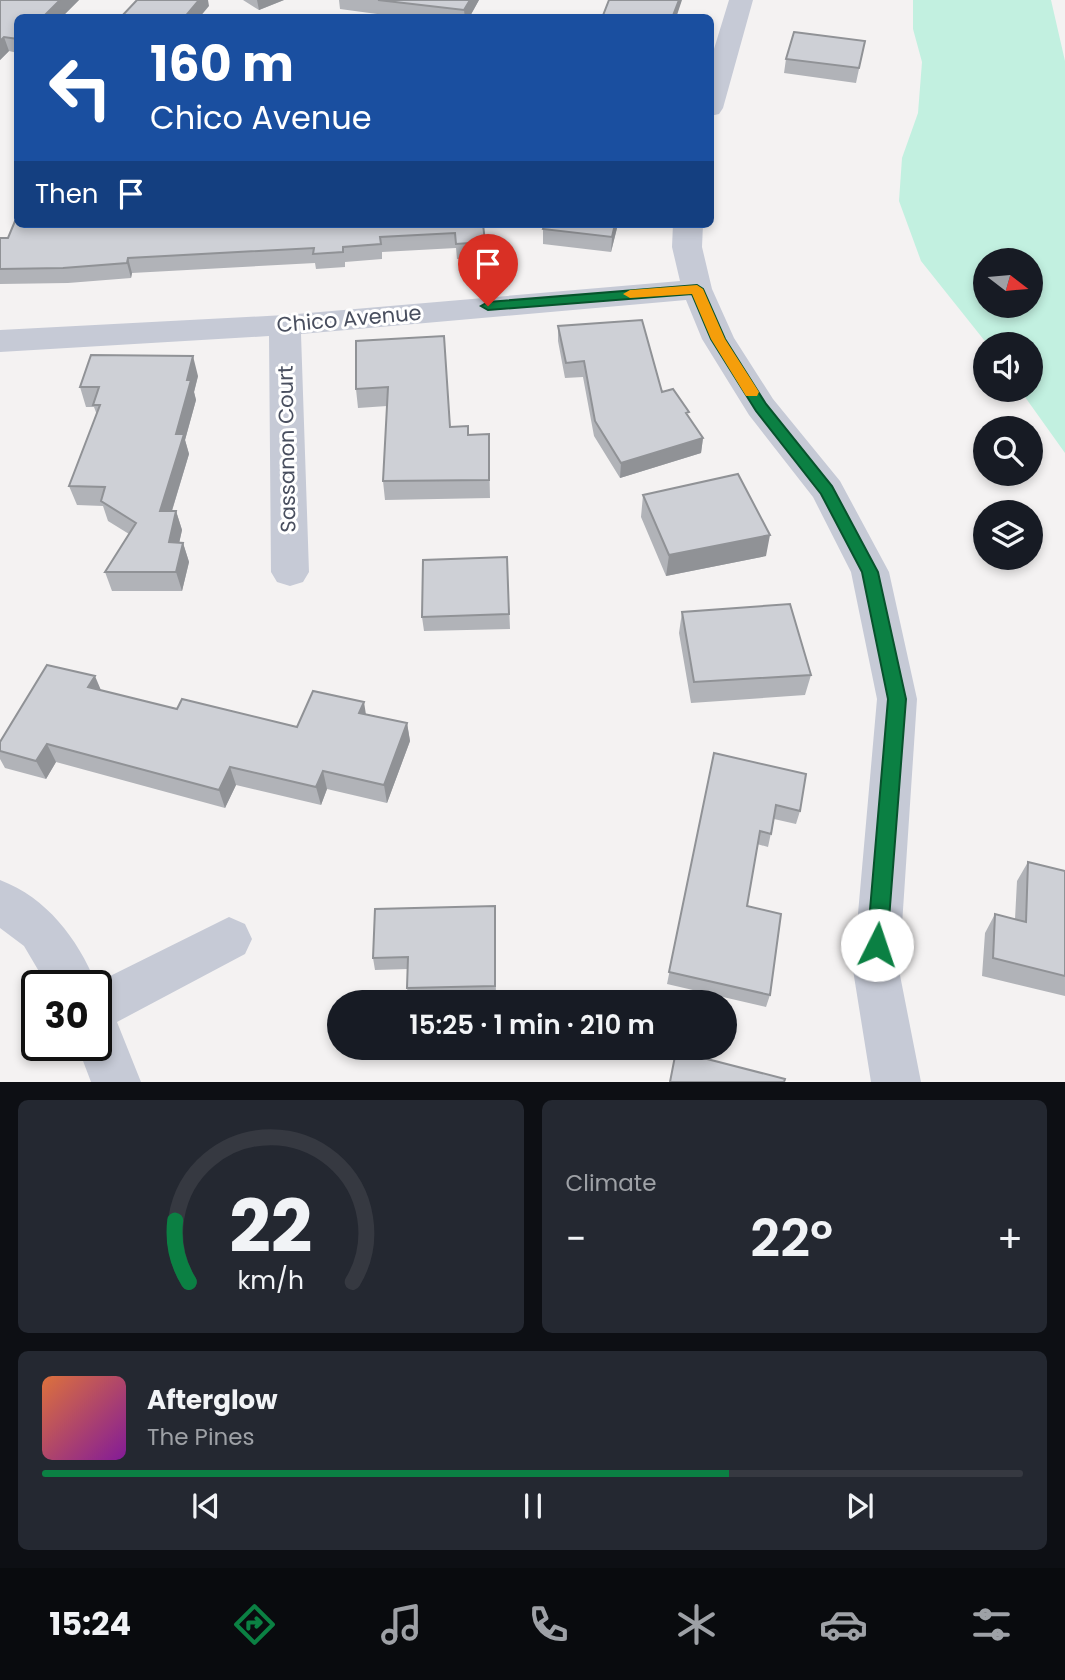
<!DOCTYPE html>
<html lang="en">
<head>
<meta charset="utf-8">
<style>
  :root { --surface:#171b24; --page:#242831; --text:#f1f3f6; --muted:#9ea1a6; --line:#363941; --accent:#0b8043 }
  body { margin:0; font-family:Poppins,sans-serif; background:var(--page); color:var(--text); height:100vh; display:flex; flex-direction:column; font-size:26px; white-space:nowrap }
  * { box-sizing:border-box; margin:0 }
  p { font-size:23px; color:var(--muted) }
  .icon { flex:none; width:38px; height:38px; fill:none; stroke:currentColor; stroke-width:2; stroke-linecap:round; stroke-linejoin:round }
  .map { position:relative; height:1082px; overflow:hidden }
  .panel { display:flex; flex-direction:column; gap:18px; padding:18px; background:#0d0f14; flex:1 }
  .panel>* { flex:none }
  .banner { position:absolute; left:14px; top:14px; width:700px; height:214px; border-radius:10px; box-shadow:0 4px 10px #0003; background:#1a4fa0; color:#fff; overflow:hidden }
  .needle { width:46px; rotate:106deg }
  .controls { position:absolute; left:973px; top:248px; display:grid; gap:14px }
  .controls a { display:grid; place-items:center; width:70px; height:70px; border-radius:50%; background:var(--surface); box-shadow:0 4px 10px #0003; font-size:35px }
  .speed { position:absolute; left:21px; top:970px; display:flex; gap:14px; font-size:35px; font-weight:700; text-align:center }
  .speed>* { display:grid; place-content:center; width:91px; height:91px; border-radius:50%; background:var(--surface); box-shadow:0 4px 10px #0003; line-height:1 }
  .speed .limit { border:4px solid #111; border-radius:10px; background:#fff; color:#111 }
  .pin { position:absolute; display:grid; place-items:center; width:60px; height:60px; color:#fff; margin:-72px -30px; border-radius:50% 50% 50% 0; rotate:-45deg; box-shadow:0 0 7px #0007 }
  .pin .icon { rotate:45deg }
  .me { position:absolute; width:77px; margin:-38px; rotate:4deg; stroke-linejoin:round; filter:drop-shadow(0 0 5px #0008) }
  .turn { display:flex; align-items:center; gap:24px; height:147px; padding:0 21px; font-size:32px }
  .turn .icon { width:91px; height:91px; stroke-width:2.5 }
  .turn b { display:block; font-size:49px; line-height:60px }
  .then { display:flex; align-items:center; height:66px; padding:0 21px; background:#0003; gap:14px; font-size:26px }
  .big { font-size:52px; font-weight:600; line-height:1.1 }
  .panel .tile { flex:1; display:flex; flex-direction:column; justify-content:center; gap:10px; min-width:0; padding:0 24px; border-radius:10px; background:var(--page) }
  .panel .dial { align-items:center; gap:0 }
  .dial svg { height:182px; overflow:visible; fill:none; stroke:var(--line); stroke-width:7; stroke-linecap:round; text-anchor:middle }
  .dial text { fill:var(--text); stroke:none }
  .song { display:flex; align-items:center; gap:21px }
  .cover { width:84px; height:84px; border-radius:10px; background:linear-gradient(135deg,hsl(20 70% 55%),hsl(290 70% 35%)) }
  .played { height:7px; border-radius:4px; background:linear-gradient(90deg,var(--accent) 70%,var(--line) 70%) }
  .keys { display:flex; justify-content:space-around; direction:ltr }
  .heat { display:flex; justify-content:space-between; align-items:center; font-size:38px; direction:ltr }
  .panel .tiles { flex:1; display:grid; gap:18px; grid-template-columns:1fr 1fr }
  .tile:last-child { grid-column:span 2 }
  .trip { position:absolute; left:327px; top:990px; width:410px; height:70px; border-radius:35px; background:var(--surface); box-shadow:0 4px 10px #0003; font-weight:600; line-height:70px; text-align:center }
  .dock { display:flex; height:112px; justify-content:space-around; align-items:center; background:#090b0e; color:var(--muted) }
  .dock .icon { width:49px; height:49px }
  .dock .selected { color:var(--accent) }
  .dock b { font-size:32px; color:var(--text) }
  .map>svg:first-child { display:block }
  .green { fill:#c2f0e0; fill-rule:evenodd }
  .lines { fill:none; stroke-linecap:round; stroke-linejoin:round }
  .street { fill:#c6cad6; fill-rule:evenodd }
  .wall { fill:#b1b3b8 }
  .shaded-wall { fill:#909296 }
  .building { fill:#ced0d6; stroke:#909296; stroke-width:2 }
  .route { fill:#0b8043; stroke:#07532c; stroke-width:2 }
  .slow { fill:#f59e0b }
  .labels { text-anchor:middle; stroke-width:6; stroke-linejoin:round; paint-order:stroke }
  .street-label { font-size:21px; fill:#494f5f; stroke:#fff }
</style>
</head>
<body>
<div class="map">
<svg width="1065" height="1082" viewBox="0 0 1065 1082">
  <rect width="100%" height="100%" fill="#f4f2f2"/>
  <path class="green" d="M 913,0 L 1051,0 L 1065,61 L 1065,453 L 1020,390 L 1031,390 L 1031,345 L 988,345 L 921,261 L 899,201 L 902,158 L 918,113 L 922,62 L 913,29 ZM 985,261 L 1031,261 L 1031,306 L 985,306 Z"/>
  <g class="lines">
    <path class="street" d="M 729,0 L 753,0 L 723,108 L 719,114 L 710,116 L 710,62 Z
      M 673,224 L 703,224 L 702,247 L 712,289 L 734,338 L 773,399 L 840,481 L 889,572 L 917,699 L 899,970 L 921,1082 L 871,1082 L 853,970 L 877,699 L 851,572 L 813,497 L 749,415 L 702,339 L 686,300 L 301,334 L 309,572 L 303,582 L 290,586 L 277,582 L 271,572 L 269,336 L 0,352 L 0,330 L 285,315 L 680,281 L 672,247 Z
      M 0,880 C 47,898 77,938 96,983 L 229,917 L 245,924 L 252,939 L 245,954 L 117,1022 L 141,1082 L 91,1082 L 77,1045 L 96,1045 L 96,985 L 47,985 L 24,946 L 0,928 Z"/>
  </g>
  <path class="wall" d="M 0,0 L 79,0 L 61,18 L 18,18 L 18,53 L 9,51 L 0,60 Z
    M 243,0 L 284,0 L 259,10 Z
    M 339,0 L 479,0 L 469,18 L 407,18 L 340,9 Z
    M 865,41 L 856,83 L 784,73 L 786,59 Z
    M 483,224 L 486,257 L 457,259 L 456,248 L 382,252 L 382,259 L 345,262 L 345,267 L 316,269 L 315,263 L 132,273 L 131,278 L 68,283 L 0,284 L 0,238 Z
    M 545,224 L 618,224 L 611,252 L 543,244 L 543,229 Z
    M 558,326 L 662,392 L 688,417 L 703,438 L 701,453 L 620,478 L 594,436 L 583,377 L 565,378 L 558,341 Z
    M 356,341 L 450,427 L 468,435 L 489,453 L 490,498 L 385,500 L 383,481 L 387,406 L 358,408 L 356,389 Z
    M 198,376 L 194,392 L 196,400 L 185,440 L 189,454 L 172,511 L 176,511 L 182,530 L 179,543 L 183,543 L 189,562 L 182,591 L 112,591 L 105,572 L 129,534 L 108,521 L 103,506 L 77,505 L 69,486 L 97,415 L 94,407 L 86,407 L 80,387 Z
    M 643,495 L 766,556 L 666,576 L 641,517 Z
    M 507,557 L 510,629 L 424,631 L 422,617 Z
    M 682,612 L 811,675 L 805,695 L 691,703 L 679,633 Z
    M 100,690 L 177,709 L 297,727 L 366,714 L 407,723 L 410,741 L 387,803 L 327,789 L 321,805 L 236,785 L 225,808 L 56,762 L 46,779 L 5,768 L 0,759 L 0,742 Z
    M 714,753 L 800,811 L 796,824 L 774,819 L 768,847 L 757,844 L 747,906 L 770,995 L 766,1007 L 667,984 Z
    M 1028,862 L 1065,871 L 1065,996 L 982,976 L 985,933 L 995,914 L 1015,919 L 1017,881 Z
    M 495,919 L 496,998 L 409,1000 L 407,988 L 408,969 L 375,970 L 373,958 Z"/>
  <path class="shaded-wall" d="M 60,0 L 79,0 L 61,18 L 42,18 Z
    M 199,0 L 208,0 L 209,6 L 199,18 L 184,18 Z
    M 257,0 L 284,0 L 259,10 Z
    M 470,0 L 479,0 L 469,18 L 465,18 L 464,10 Z
    M 679,0 L 682,0 L 676,18 L 672,18 Z
    M 4,37 L 9,51 L 0,60 L 0,41 Z
    M 615,224 L 618,224 L 611,252 L 612,237 Z
    M 128,258 L 132,273 L 131,278 L 127,263 Z
    M 193,356 L 198,376 L 194,392 L 196,400 L 185,440 L 189,454 L 166,530 L 160,511 L 187,380 Z
    M 703,438 L 701,453 L 620,478 L 621,463 Z
    M 176,511 L 182,530 L 175,562 L 169,542 Z
    M 770,535 L 766,556 L 666,576 L 669,555 Z
    M 183,543 L 189,562 L 182,591 L 176,572 Z
    M 95,676 L 103,695 L 88,687 Z
    M 364,702 L 367,721 L 359,713 Z
    M 407,723 L 410,741 L 387,803 L 384,785 Z
    M 47,744 L 56,762 L 46,779 L 36,761 Z
    M 230,767 L 236,785 L 225,808 L 219,790 Z
    M 323,771 L 327,789 L 321,805 L 316,787 Z"/>
  <path class="building" d="M 0,0 L 60,0 L 42,18 L 18,18 L 18,39 L 4,37 L 0,41 Z
    M 137,0 L 199,0 L 184,18 L 120,18 Z
    M 378,0 L 470,0 L 464,10 Z
    M 609,0 L 679,0 L 672,18 L 602,18 Z
    M 794,32 L 865,41 L 859,68 L 786,59 Z
    M 15,221 L 18,221 L 18,224 L 483,224 L 485,242 L 456,244 L 455,233 L 380,237 L 381,244 L 343,247 L 343,252 L 313,254 L 314,248 L 128,258 L 127,263 L 63,268 L 0,269 L 0,238 L 8,238 Z
    M 545,224 L 615,224 L 612,237 L 543,229 Z
    M 642,320 L 662,392 L 673,389 L 689,412 L 686,413 L 703,438 L 621,463 L 595,421 L 584,361 L 566,363 L 558,326 Z
    M 444,336 L 450,427 L 468,426 L 468,435 L 489,434 L 489,480 L 383,481 L 388,387 L 356,389 L 356,341 Z
    M 91,355 L 193,356 L 187,380 L 191,380 L 176,434 L 184,434 L 160,511 L 176,511 L 169,542 L 183,543 L 176,572 L 105,572 L 136,523 L 101,501 L 105,487 L 69,486 L 100,405 L 93,405 L 99,387 L 80,387 Z
    M 738,474 L 770,535 L 669,555 L 643,495 Z
    M 507,557 L 509,614 L 422,617 L 423,560 Z
    M 790,604 L 811,675 L 694,682 L 682,612 Z
    M 47,665 L 95,676 L 88,687 L 177,709 L 182,699 L 297,727 L 313,691 L 364,702 L 359,713 L 407,723 L 384,785 L 323,771 L 316,787 L 230,767 L 219,790 L 47,744 L 36,761 L 0,751 L 0,742 Z
    M 714,753 L 806,774 L 800,811 L 776,805 L 771,834 L 760,831 L 747,906 L 781,914 L 770,995 L 669,972 Z
    M 1028,862 L 1065,871 L 1065,976 L 993,958 L 995,914 L 1026,922 Z
    M 495,906 L 495,986 L 407,988 L 408,957 L 373,958 L 375,909 Z
    M 676,1051 L 785,1079 L 784,1082 L 670,1082 Z"/>
  <path class="route" d="M 697,285 L 703,289 L 725,339 L 766,404 L 832,486 L 878,572 L 906,699 L 887,945 L 885,952 L 877,955 L 870,952 L 867,945 L 888,699 L 862,572 L 821,494 L 756,411 L 711,339 L 692,294 L 488,310 L 481,306 L 488,302 Z"/>
  <path class="slow" d="M 697,285 L 703,289 L 725,339 L 759,392 L 757,396 L 746,396 L 711,339 L 692,294 L 630,298 L 623,294 L 630,290 Z"/>
  <g class="labels">
    <g class="street-label">
      <text transform="translate(349 319) rotate(-5)" y="7">Chico Avenue</text>
      <text transform="translate(287 449) rotate(-91)" y="7">Sassanon Court</text>
    </g>
  </g>
</svg>
<div class="controls">
<a><svg class="needle" viewBox="-14 -14 28 28"><path d="M0-13l5 13h-10z" fill="#e53935"/><path d="M0 13l5-13h-10z" fill="#9ea1a6"/></svg></a>
<a><svg class="icon" aria-label="sound" viewBox="0 0 24 24"><path d="M4 9h4l5-4v14l-5-4H4zM17 9q2 3 0 6"/></svg></a>
<a><svg class="icon" aria-label="search" viewBox="0 0 24 24"><circle cx="10" cy="10" r="6"/><path d="M15 15l6 6"/></svg></a>
<a><svg class="icon" aria-label="layers" viewBox="0 0 24 24"><path d="M12 4l9 5-9 5-9-5zM3 14l9 5 9-5"/></svg></a>
</div>
<div class="speed"><div class="limit">30</div></div>
<div class="pin" style="left:488px;top:306px;background:#d93025"><svg class="icon" aria-label="arrive" viewBox="0 0 24 24"><path d="M6 21V4h12l-3 4 3 4H6"/></svg></div>
<svg class="me" style="left:877px;top:945px" viewBox="-20 -20 40 40"><circle r="19" fill="#fff"/><path d="M0-13L10 11 0 6-10 11z" fill="#0b8043"/></svg>
<div class="trip">15:25 · 1 min · 210 m</div>
<div class="banner">
<div class="turn"><svg class="icon" aria-label="left" viewBox="0 0 24 24"><path d="M17 20v-9H6M10 6l-5 5 5 5"/></svg><div><b>160 m</b>Chico Avenue</div></div>
<div class="then">Then<svg class="icon" aria-label="arrive" viewBox="0 0 24 24"><path d="M6 21V4h12l-3 4 3 4H6"/></svg></div>
</div>
</div>
<section class="panel">
<div class="tiles">
<div class="tile dial"><svg viewBox="0 0 100 80">
<path d="M14 69A42 42 0 1 1 86 69"/>
<path d="M14 69A42 42 0 0 1 8 42" stroke="#0b8043"/>
<text x="50" y="56" font-size="32" font-weight="700">22</text>
<text x="50" y="72" font-size="11">km/h</text>
</svg></div>
<div class="tile"><p>Climate</p>
<div class="heat"><a>−</a><b class="big">22°</b><a>+</a></div>
</div>
<div class="tile">
<div class="song"><i class="cover"></i><div><b>Afterglow</b><p>The Pines</p></div></div>
<div class="played"></div>
<div class="keys"><svg class="icon" aria-label="previous" viewBox="0 0 24 24"><path d="M18 5L8 12l10 7zM5 5v14"/></svg><svg class="icon" aria-label="pause" viewBox="0 0 24 24"><path d="M8 5v14M16 5v14"/></svg><svg class="icon" aria-label="next" viewBox="0 0 24 24"><path d="M6 5l10 7-10 7zM19 5v14"/></svg></div>
</div>
</div>
</section>
<nav class="dock">
<b>15:24</b>
<svg class="icon selected" aria-label="directions" viewBox="0 0 24 24"><path d="M12 3l9 9-9 9-9-9zM9 14v-3h6M13 9l2 2-2 2"/></svg>
<svg class="icon" aria-label="music" viewBox="0 0 24 24"><path d="M9 18V5l10-2v13"/><circle cx="6" cy="18" r="3"/><circle cx="16" cy="16" r="3"/></svg>
<svg class="icon" aria-label="phone" viewBox="0 0 24 24"><path d="M5 4h4l2 5-3 2q2 4 5 5l2-3 5 2v4C11 20 4 13 5 4z"/></svg>
<svg class="icon" aria-label="climate" viewBox="0 0 24 24"><path d="M12 3v18M4 7l16 10M4 17L20 7"/></svg>
<svg class="icon" aria-label="car" viewBox="0 0 24 24"><path d="M5 17H2v-5l4-1 3-4h7l3 4 3 1v5h-3M9 17h6M6 11h13"/><circle cx="7" cy="17" r="2"/><circle cx="17" cy="17" r="2"/></svg>
<svg class="icon" aria-label="filters" viewBox="0 0 24 24"><path d="M4 7h16M4 17h16"/><circle cx="9" cy="7" r="2"/><circle cx="15" cy="17" r="2"/></svg>
</nav>
</body>
</html>
